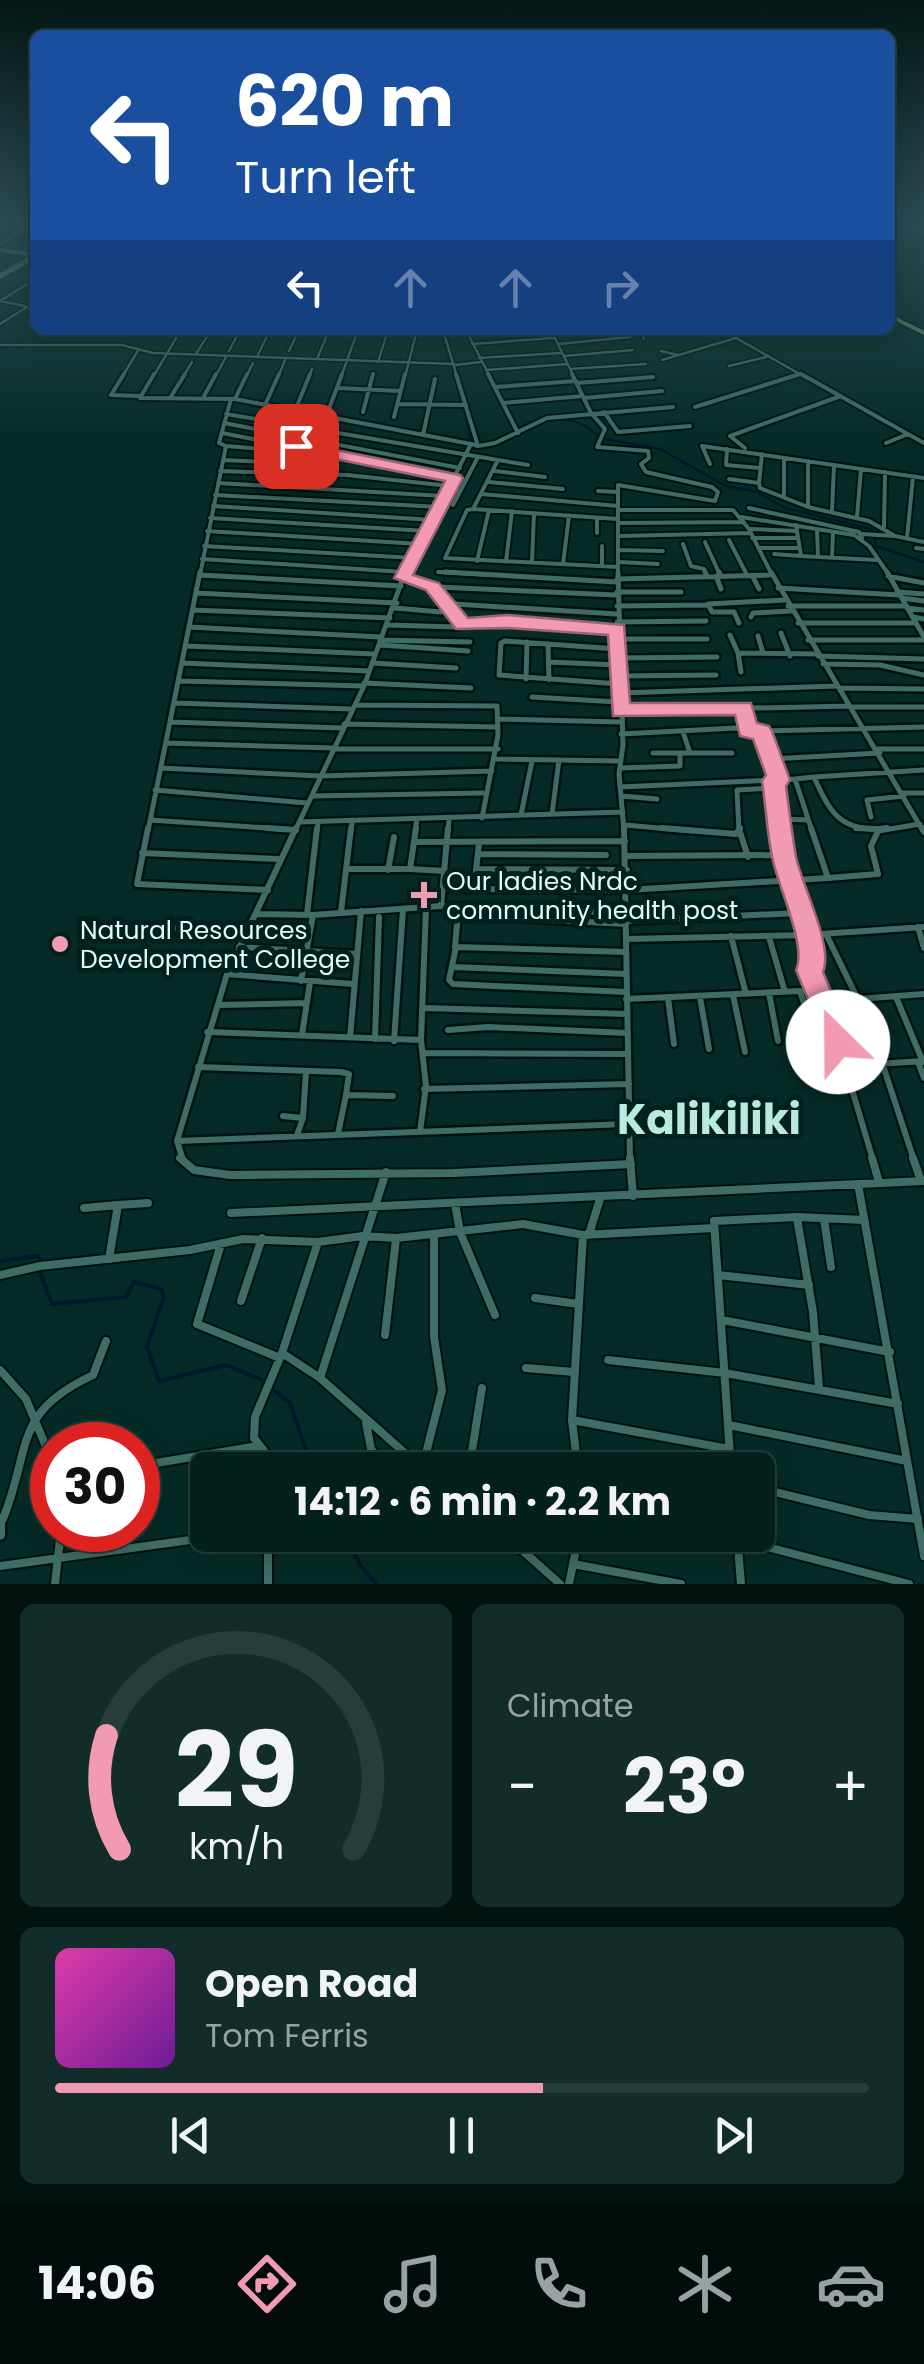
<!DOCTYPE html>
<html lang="en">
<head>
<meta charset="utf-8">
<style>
  :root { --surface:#04201c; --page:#122d29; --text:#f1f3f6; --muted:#97a3a3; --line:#253e3b; --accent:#f19ab2 }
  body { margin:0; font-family:Poppins,sans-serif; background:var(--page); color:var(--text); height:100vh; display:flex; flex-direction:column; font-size:38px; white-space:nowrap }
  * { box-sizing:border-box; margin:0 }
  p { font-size:32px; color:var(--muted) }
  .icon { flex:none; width:55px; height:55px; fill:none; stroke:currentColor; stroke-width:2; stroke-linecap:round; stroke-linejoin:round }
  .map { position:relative; height:1584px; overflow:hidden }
  .panel { display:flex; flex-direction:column; gap:20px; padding:20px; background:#02120f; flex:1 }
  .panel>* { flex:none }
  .top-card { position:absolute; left:30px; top:30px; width:865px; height:305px; border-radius:15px; box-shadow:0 5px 25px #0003,0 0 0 2px var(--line); background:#1a4fa0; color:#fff; overflow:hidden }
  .speed { position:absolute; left:30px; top:1422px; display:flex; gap:20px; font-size:50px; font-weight:700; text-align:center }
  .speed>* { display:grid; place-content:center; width:130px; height:130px; border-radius:50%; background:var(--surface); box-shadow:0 5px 25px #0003,0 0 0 2px var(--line); line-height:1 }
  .speed .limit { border:15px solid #d22; background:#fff; color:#111 }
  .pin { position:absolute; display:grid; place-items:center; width:85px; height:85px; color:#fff; margin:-42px; border-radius:20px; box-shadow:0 5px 15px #0006 }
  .me { position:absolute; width:110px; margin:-55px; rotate:337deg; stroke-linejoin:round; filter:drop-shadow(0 0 8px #0008) }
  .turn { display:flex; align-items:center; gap:35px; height:210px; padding:0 40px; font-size:45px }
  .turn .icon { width:130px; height:130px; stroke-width:2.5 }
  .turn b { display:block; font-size:70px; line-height:85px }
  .lanes { display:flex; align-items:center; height:95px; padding:0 40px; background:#0003; justify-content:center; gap:50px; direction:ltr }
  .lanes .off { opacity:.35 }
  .big { font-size:75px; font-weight:700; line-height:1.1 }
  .panel .card { flex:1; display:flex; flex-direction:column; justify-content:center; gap:15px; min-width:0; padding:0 35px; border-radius:15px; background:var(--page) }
  .panel .dial { align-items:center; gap:0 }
  .dial svg { height:260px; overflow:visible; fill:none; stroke:var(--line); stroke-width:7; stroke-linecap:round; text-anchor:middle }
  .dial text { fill:var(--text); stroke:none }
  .song { display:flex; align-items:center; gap:30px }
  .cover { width:120px; height:120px; border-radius:15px; background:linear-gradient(135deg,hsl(320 70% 55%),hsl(280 70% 35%)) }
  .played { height:10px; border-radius:5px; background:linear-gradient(90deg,var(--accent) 60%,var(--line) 60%) }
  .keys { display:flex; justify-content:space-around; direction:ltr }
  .heat { display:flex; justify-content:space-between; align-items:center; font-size:55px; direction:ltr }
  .panel .tiles { flex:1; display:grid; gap:20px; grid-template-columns:1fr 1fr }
  .card:last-child { grid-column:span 2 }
  .trip { position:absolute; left:190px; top:1452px; width:585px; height:100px; border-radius:15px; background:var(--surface); box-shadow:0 5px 25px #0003,0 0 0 2px var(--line); font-weight:700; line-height:100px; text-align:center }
  .tab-bar { display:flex; height:160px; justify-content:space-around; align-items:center; background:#020d0b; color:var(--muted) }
  .tab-bar .icon { width:70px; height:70px }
  .tab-bar .on { color:var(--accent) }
  .tab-bar b { font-size:45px; color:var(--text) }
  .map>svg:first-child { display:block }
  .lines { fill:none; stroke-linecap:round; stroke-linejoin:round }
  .stream-far1 { stroke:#00182c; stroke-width:2.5 }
  .stream { stroke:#00182c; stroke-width:4 }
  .minor-far4-casing { stroke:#00120f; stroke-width:5 }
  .minor-far3-casing { stroke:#00120f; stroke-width:8 }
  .minor-far2-casing { stroke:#00120f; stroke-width:10 }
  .minor-far1-casing { stroke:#00120f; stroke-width:11 }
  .minor-casing { stroke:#00120f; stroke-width:12 }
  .tertiary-casing { stroke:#00120f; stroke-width:15 }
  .secondary-casing { stroke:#00120f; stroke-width:6 }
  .minor-far4 { stroke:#3f6d65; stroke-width:2.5 }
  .minor-far3 { stroke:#3f6d65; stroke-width:4 }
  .minor-far2 { stroke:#3f6d65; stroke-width:5 }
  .minor-far1 { stroke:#3f6d65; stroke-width:6 }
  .minor { stroke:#3f6d65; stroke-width:8 }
  .tertiary { stroke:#3f6d65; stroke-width:10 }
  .secondary { stroke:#608a59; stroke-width:4 }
  .route { fill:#f19ab2; stroke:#9d6474; stroke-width:2.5 }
  .poi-dot { fill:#f19ab2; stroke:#00211d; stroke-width:4 }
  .labels { text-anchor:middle; stroke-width:10; stroke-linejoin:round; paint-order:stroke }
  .poi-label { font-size:25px; fill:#e3fbf6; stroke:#00211d; text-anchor:start }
  .near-district-label { font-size:42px; font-weight:bold; fill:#b9eae0; stroke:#00211d }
</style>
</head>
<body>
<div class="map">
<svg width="924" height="1584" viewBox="0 0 924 1584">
  <rect width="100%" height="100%" fill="#062b26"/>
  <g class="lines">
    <path class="stream-far1" d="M 890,245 L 924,252
      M 441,330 L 451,362
      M 465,410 L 471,442
      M 559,419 L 577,422
      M 580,423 L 600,436
      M 521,433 L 534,426
      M 605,439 L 660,449 L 726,486 L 757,492 L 785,508 L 871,529 L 874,533
      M 504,440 L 517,435
      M 472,447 L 497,444
      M 874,536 L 876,546 L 924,562"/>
    <path class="stream" d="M 0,1261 L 38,1256 L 41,1261
      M 40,1272 L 52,1304 L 126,1297 L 134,1282 L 161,1289 L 164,1296 L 147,1347 L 159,1381 L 226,1365 L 262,1380
      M 275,1391 L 290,1403 L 313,1470
      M 346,1535 L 360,1565 L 376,1584"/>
    <defs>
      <path id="minor-far4" d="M 901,222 L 924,235
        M 890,228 L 924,225
        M 0,230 L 17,232
        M 0,244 L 35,225
        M 0,274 L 33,255
        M 0,301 L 35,279
        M 0,301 L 25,306
        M 0,324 L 35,302
        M 443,330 L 457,377
        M 466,330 L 490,377
        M 551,330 L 574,377
        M 722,330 L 805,377
        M 552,331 L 566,330
        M 644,339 L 642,335 L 661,330
        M 472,344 L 554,338
        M 558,344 L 630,337
        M 0,345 L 122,345 L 153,353 L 454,364
        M 229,351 L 240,330
        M 289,351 L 299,330
        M 661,351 L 678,355
        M 196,354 L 211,330
        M 564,356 L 633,350
        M 257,357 L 270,330
        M 479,358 L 561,353
        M 317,359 L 329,330
        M 662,360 L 736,338
        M 378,362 L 388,330
        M 455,365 L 481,362
        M 729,366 L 766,357
        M 570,369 L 646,364
        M 486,370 L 568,364
        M 122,377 L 139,349
        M 153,377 L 181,330
        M 183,377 L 192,362
        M 215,377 L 226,357
        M 246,377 L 253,363
        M 278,377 L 286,358
        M 309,377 L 312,369
        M 341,377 L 358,330
        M 405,377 L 417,330
        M 792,377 L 801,374"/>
      <path id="minor-far3" d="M 124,374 L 111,395 L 139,396
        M 154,374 L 140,398 L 235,399 L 471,444
        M 488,374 L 518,433
        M 572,374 L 591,413 L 605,429 L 597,447
        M 801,374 L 924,443
        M 577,383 L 653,377
        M 495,387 L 576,381
        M 338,388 L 400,391
        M 170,398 L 185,374
        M 203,398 L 216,374
        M 584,398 L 662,391
        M 235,399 L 247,374
        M 503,403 L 583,396
        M 397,404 L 466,405
        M 265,405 L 279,374
        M 695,407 L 800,374
        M 295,411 L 310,374
        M 363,412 L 373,374
        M 604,412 L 618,432 L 690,426
        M 226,414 L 498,460 L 473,509 L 467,510 L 445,558 L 618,567
        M 326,417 L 342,374
        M 394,417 L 405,374
        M 224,423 L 460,468
        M 222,433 L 454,478
        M 423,435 L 435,379
        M 886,443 L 908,434
        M 226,446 L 284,451
        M 478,446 L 495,443 L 547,418 L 673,407
        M 597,447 L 648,451 L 649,458 L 641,464 L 646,472 L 712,487 L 718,492 L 715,501 L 618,485 L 618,575
        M 745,448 L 730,436 L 841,396
        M 727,449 L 726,465 L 760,468
        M 784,458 L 784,495
        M 223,460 L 333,465
        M 498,460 L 528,465
        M 808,461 L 808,507
        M 710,464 L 702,446 L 924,478
        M 220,471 L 347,475 L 450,486
        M 495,471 L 545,477
        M 729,479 L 759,483 L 760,488 L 808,507 L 869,521 L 895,536 L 924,542
        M 489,482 L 563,489
        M 218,483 L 444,496
        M 759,483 L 762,454
        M 598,491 L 618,492
        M 481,494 L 618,506
        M 215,495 L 440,507
        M 453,505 L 478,457
        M 213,506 L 433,520
        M 749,508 L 859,532 L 862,538
        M 473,509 L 618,519
        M 618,510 L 733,510 L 749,529 L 772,575
        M 832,511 L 834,465
        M 741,517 L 854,535 L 869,546 L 889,575
        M 857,517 L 861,469
        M 210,518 L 427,531
        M 597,518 L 597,533
        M 618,523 L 744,522
        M 796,525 L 801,556 L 876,560
        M 884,527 L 885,472
        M 750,529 L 797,531
        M 817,530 L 818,557
        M 207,531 L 420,544
        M 862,534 L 894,536
        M 619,536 L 751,533
        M 752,538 L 798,538
        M 907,538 L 913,477
        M 729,540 L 747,575
        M 705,542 L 720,575
        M 683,544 L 691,566 L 704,569 L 707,575
        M 204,546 L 414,558
        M 602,546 L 602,566
        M 758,548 L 800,548
        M 916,548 L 924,549
        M 618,550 L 663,551
        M 774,554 L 801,556
        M 832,557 L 833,532
        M 202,559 L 404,572
        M 477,561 L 489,510
        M 506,562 L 512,511
        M 532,562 L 534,513
        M 619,562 L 658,564
        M 563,564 L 569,516
        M 438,572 L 490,575
        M 200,575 L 226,446 L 219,443 L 231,399
        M 404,575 L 471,444 L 478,446 L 456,374"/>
      <path id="minor-far2" d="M 445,572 L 617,582
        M 618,572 L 623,745 L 619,774 L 624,831
        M 705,572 L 707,576
        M 719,572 L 721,576
        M 771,572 L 923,831
        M 887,572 L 924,637
        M 200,575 L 401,586
        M 752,575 L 759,589
        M 716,576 L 721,589
        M 888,576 L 924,583
        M 403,578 L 438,587 L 617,595
        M 617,579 L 769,575
        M 433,587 L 462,624 L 507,622 L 617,630
        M 778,588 L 899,595
        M 617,592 L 681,592
        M 897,592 L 924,594
        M 196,593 L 397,603
        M 902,598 L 924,601
        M 455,604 L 616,614
        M 617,606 L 707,605
        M 788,606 L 905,606
        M 395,608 L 441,612
        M 907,608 L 924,610
        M 193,610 L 390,618
        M 751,617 L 753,613 L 791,611
        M 913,617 L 924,619
        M 617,622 L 706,621
        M 739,623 L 734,612 L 712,612 L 708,604 L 785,600
        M 798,623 L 915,623
        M 388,625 L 457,627 L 461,623
        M 189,627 L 381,637
        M 781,633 L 790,656
        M 730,635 L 738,653 L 817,654
        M 758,636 L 763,653
        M 618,639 L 707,639
        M 380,640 L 470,642
        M 808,640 L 924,640
        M 548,644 L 549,680
        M 380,645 L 468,651
        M 187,646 L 374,654
        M 618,649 L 505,641 L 501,643 L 499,675 L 619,684
        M 738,653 L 741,672
        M 818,656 L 924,659
        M 618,658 L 717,657
        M 549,662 L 618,665
        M 183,663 L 369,671
        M 372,663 L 456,668
        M 823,664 L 880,665 L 924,675
        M 619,676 L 716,675
        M 526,679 L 527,642
        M 179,681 L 364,686
        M 364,683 L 471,688
        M 839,688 L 924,689
        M 619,693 L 836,686
        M 532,697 L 618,702
        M 174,703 L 351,709
        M 355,705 L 497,706 L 498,735 L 482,818
        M 851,707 L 924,707
        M 744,708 L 748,730
        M 620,711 L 850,706
        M 499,719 L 620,722
        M 171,722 L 342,728
        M 344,724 L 498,727
        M 683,732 L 690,753
        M 621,734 L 736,728 L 761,731
        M 166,743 L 333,748
        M 332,749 L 498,749
        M 878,749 L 924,749
        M 653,753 L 732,753
        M 496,759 L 620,761
        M 771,759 L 880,753
        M 161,768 L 320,776 L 492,771
        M 620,768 L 680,766 L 680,753
        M 814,777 L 924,770
        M 795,779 L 814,777 C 828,809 839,830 877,829
        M 778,780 L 761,731 L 924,727
        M 620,787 L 795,779 L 812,831
        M 775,789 L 781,831
        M 155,790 L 307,803
        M 902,793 L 924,793
        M 312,796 L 483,793
        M 621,796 L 657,799
        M 552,814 L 559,760
        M 521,815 L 532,761
        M 871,817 L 867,800 L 904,796
        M 781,819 L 807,820
        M 150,820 L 296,830
        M 299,822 L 623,812
        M 625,825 L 693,831
        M 148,831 L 200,572
        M 295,831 L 364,686 L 405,572
        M 317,831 L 318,823
        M 351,831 L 352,823
        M 415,831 L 417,819
        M 448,831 L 449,820
        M 739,831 L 737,790 L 775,788
        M 878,831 L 920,824"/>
      <path id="minor-far1" d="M 148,828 L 137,884 L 268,890
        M 267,828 L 296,830
        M 624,828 L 630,1160
        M 662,828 L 736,834 L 740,828
        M 780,828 L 785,861 L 807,934
        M 811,828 L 828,878 L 878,874 L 871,846 L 879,829 L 887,828
        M 856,828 L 877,829
        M 922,828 L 924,832
        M 740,832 L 748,857
        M 414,842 L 625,841
        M 142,853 L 278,859
        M 480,854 L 606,855
        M 626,856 L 783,855
        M 346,869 L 410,869 L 416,828
        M 410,869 L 444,871
        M 478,869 L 627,870
        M 388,870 L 394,837
        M 443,888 L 474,889 L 479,843
        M 474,889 L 627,890 L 828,878
        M 441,906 L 448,828
        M 458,907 L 460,913 L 474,916 L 626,924
        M 341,912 L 351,828
        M 257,914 L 313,915 L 441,906 L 626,913
        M 307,914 L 317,828
        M 626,921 L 799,913
        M 918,927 L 924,948
        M 151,931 L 173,928 L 249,932
        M 826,934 L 868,1020 L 914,1160
        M 806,935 L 813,965 L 809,970 L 832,1017 L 845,1066
        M 731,936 L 746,994
        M 769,937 L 785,992
        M 627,939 L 806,935 L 924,927
        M 239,947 L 356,954
        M 455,947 L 458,912
        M 626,952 L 456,947 L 449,980 L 453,984 L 626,992
        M 452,967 L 626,974
        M 227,974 L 353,984
        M 301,981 L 313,915
        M 769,993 L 778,1041
        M 733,995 L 745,1052
        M 700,997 L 709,1049
        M 896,997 L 923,1062
        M 668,998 L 674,1044
        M 626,999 L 800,991 L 818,1047
        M 858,999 L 924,994
        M 218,1005 L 306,1003
        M 423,1008 L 627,1014
        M 448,1030 L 488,1027 L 627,1033
        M 207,1032 L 421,1040
        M 302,1035 L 310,982
        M 350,1038 L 361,911
        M 375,1039 L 379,917
        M 394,1041 L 403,909
        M 425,1053 L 628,1054
        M 918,1062 L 924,1078
        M 198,1067 L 341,1072 L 349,1074 L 346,1095 L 393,1096
        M 424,1089 L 629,1084
        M 283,1116 L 303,1118
        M 420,1132 L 426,1086 L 421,1040 L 426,908
        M 338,1134 L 346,1095
        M 297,1135 L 303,1118 L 306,1072
        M 177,1141 L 627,1124
        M 183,1160 L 177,1141 L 227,974 L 296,828
        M 873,1160 L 845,1066 L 924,1061"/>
      <path id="minor" d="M 180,1158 L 194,1170 L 230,1175 L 454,1173 L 631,1164
        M 630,1158 L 633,1196
        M 872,1158 L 879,1182
        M 913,1158 L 921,1181
        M 858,1184 L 924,1556
        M 455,1204 L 460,1232 L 495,1315
        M 118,1205 L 148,1203
        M 84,1208 L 118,1205 L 109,1259
        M 231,1213 L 924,1181
        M 797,1218 L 813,1312 L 819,1388
        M 824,1219 L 831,1267
        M 589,1234 L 600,1199
        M 221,1244 L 197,1324 L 280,1358
        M 0,1275 L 40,1266 L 190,1250 L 243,1239 L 318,1242 L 363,1236 L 396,1238 L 523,1224 L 583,1235 L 714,1228
        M 718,1275 L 809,1285
        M 535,1298 L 578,1304
        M 241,1301 L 262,1238
        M 722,1320 L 890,1352
        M 385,1335 L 396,1239
        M 282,1353 L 320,1378 L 423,1469
        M 608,1360 L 725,1373 L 898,1404
        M 526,1368 L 574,1372
        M 0,1370 L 26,1399 L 52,1461
        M 320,1378 L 386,1172
        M 572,1420 L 729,1449
        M 366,1423 L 371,1449 L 385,1470
        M 729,1425 L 907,1461
        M 138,1466 L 258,1446
        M 422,1469 L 442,1390 L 434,1337 L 434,1236
        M 267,1470 L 267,1455 L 254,1438 L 255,1417 L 282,1353 L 318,1242
        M 469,1470 L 482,1388
        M 578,1470 L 572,1420 L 583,1235
        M 731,1470 L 714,1221 L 797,1217 L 864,1220
        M 758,1488 L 869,1515 L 918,1519
        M 3,1519 C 32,1447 12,1413 93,1375 L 106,1341
        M 268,1535 L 268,1584
        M 443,1535 L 452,1545
        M 505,1535 L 560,1584
        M 737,1535 L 741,1584
        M 737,1539 L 909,1584
        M 573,1564 L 681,1584
        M 0,1566 L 227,1535
        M 55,1584 L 61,1530
        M 569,1584 L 579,1535"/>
      <path id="tertiary" d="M 0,1519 L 0,1535"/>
      <path id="secondary" d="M 0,250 L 35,255
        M 0,277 L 35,257
        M 890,316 L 924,333"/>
    </defs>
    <use href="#minor-far4" class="minor-far4-casing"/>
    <use href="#minor-far3" class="minor-far3-casing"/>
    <use href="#minor-far2" class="minor-far2-casing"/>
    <use href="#minor-far1" class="minor-far1-casing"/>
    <use href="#minor" class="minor-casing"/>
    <use href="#tertiary" class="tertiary-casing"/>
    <use href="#secondary" class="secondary-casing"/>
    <use href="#minor-far4" class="minor-far4"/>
    <use href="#minor-far3" class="minor-far3"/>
    <use href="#minor-far2" class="minor-far2"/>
    <use href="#minor-far1" class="minor-far1"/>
    <use href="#minor" class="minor"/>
    <use href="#tertiary" class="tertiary"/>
    <use href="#secondary" class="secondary"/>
  </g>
  <linearGradient id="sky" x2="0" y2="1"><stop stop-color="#031815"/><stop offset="0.5" stop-color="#2a4a52"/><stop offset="1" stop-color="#2a4a52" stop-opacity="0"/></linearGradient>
  <rect width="924" height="444" fill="url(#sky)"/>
  <path class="route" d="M 296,442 L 460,475 L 463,478 L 413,575 L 439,583 L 468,618 L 507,615 L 624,625 L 630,703 L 751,703 L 757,723 L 769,726 L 772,731 L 790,780 L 786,786 C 789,809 792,833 796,857 C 802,886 834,946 823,972 L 852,1042 L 848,1051 L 838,1054 L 829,1051 L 796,970 C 807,947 779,888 773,861 C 767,835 766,807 762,781 L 766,775 L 753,739 L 740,736 L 735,715 L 613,716 L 608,635 L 507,628 L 456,629 L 426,590 L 394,578 L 445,481 L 290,450 L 288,446 Z"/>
  <g class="poi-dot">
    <path d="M419 880h10v10h10v10h-10v10h-10v-10h-10v-10h10z"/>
    <circle cx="60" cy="944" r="10"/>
  </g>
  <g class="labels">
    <g class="poi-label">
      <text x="446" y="890">Our ladies Nrdc<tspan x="446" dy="29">community health post</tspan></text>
      <text x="80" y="939">Natural Resources<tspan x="80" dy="29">Development College</tspan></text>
    </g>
    <g class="near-district-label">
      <text x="709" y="1134">Kalikiliki</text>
    </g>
  </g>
</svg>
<div class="speed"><div class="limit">30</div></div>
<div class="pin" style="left:296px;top:446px;background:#d93025"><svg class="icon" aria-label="arrive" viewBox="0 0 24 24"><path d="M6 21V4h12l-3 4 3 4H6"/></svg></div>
<svg class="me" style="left:838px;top:1042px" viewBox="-20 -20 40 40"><circle r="19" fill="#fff"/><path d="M0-13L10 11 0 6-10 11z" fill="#f19ab2"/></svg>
<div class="trip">14:12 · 6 min · 2.2 km</div>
<div class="top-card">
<div class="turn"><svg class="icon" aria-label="left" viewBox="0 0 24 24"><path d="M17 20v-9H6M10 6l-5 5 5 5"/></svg><div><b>620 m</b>Turn left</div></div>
<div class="lanes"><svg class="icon" aria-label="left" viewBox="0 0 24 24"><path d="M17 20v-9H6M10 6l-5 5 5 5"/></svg><svg class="icon off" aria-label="ahead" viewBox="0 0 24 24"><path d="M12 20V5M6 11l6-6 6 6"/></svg><svg class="icon off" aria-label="ahead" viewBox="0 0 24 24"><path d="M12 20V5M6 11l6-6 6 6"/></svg><svg class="icon off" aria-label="right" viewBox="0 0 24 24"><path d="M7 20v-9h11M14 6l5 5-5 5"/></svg></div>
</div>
</div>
<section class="panel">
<div class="tiles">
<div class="card dial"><svg viewBox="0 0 100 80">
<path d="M14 69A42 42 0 1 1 86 69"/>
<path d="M14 69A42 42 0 0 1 10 34" stroke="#f19ab2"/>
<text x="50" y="56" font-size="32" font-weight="700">29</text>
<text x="50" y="72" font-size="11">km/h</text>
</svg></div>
<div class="card"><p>Climate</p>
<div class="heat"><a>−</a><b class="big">23°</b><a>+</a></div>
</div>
<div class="card">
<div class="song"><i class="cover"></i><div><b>Open Road</b><p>Tom Ferris</p></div></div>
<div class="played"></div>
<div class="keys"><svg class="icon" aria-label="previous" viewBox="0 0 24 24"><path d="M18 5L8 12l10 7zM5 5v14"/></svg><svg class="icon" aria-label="pause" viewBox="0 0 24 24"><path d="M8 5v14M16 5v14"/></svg><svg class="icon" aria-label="next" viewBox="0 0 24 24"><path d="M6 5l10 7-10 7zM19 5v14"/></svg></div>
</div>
</div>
</section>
<nav class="tab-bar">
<b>14:06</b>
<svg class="icon on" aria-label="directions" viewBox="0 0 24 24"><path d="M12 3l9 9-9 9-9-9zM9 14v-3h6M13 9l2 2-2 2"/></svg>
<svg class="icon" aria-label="music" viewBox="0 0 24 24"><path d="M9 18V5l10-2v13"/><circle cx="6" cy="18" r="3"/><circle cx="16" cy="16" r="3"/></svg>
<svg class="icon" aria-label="phone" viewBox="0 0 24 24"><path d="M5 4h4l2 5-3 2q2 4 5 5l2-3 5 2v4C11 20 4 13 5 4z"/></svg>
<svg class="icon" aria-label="climate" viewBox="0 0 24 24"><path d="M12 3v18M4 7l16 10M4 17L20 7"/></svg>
<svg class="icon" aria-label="car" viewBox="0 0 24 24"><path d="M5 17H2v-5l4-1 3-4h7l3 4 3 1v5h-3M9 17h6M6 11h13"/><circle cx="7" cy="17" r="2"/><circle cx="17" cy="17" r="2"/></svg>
</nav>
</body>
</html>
